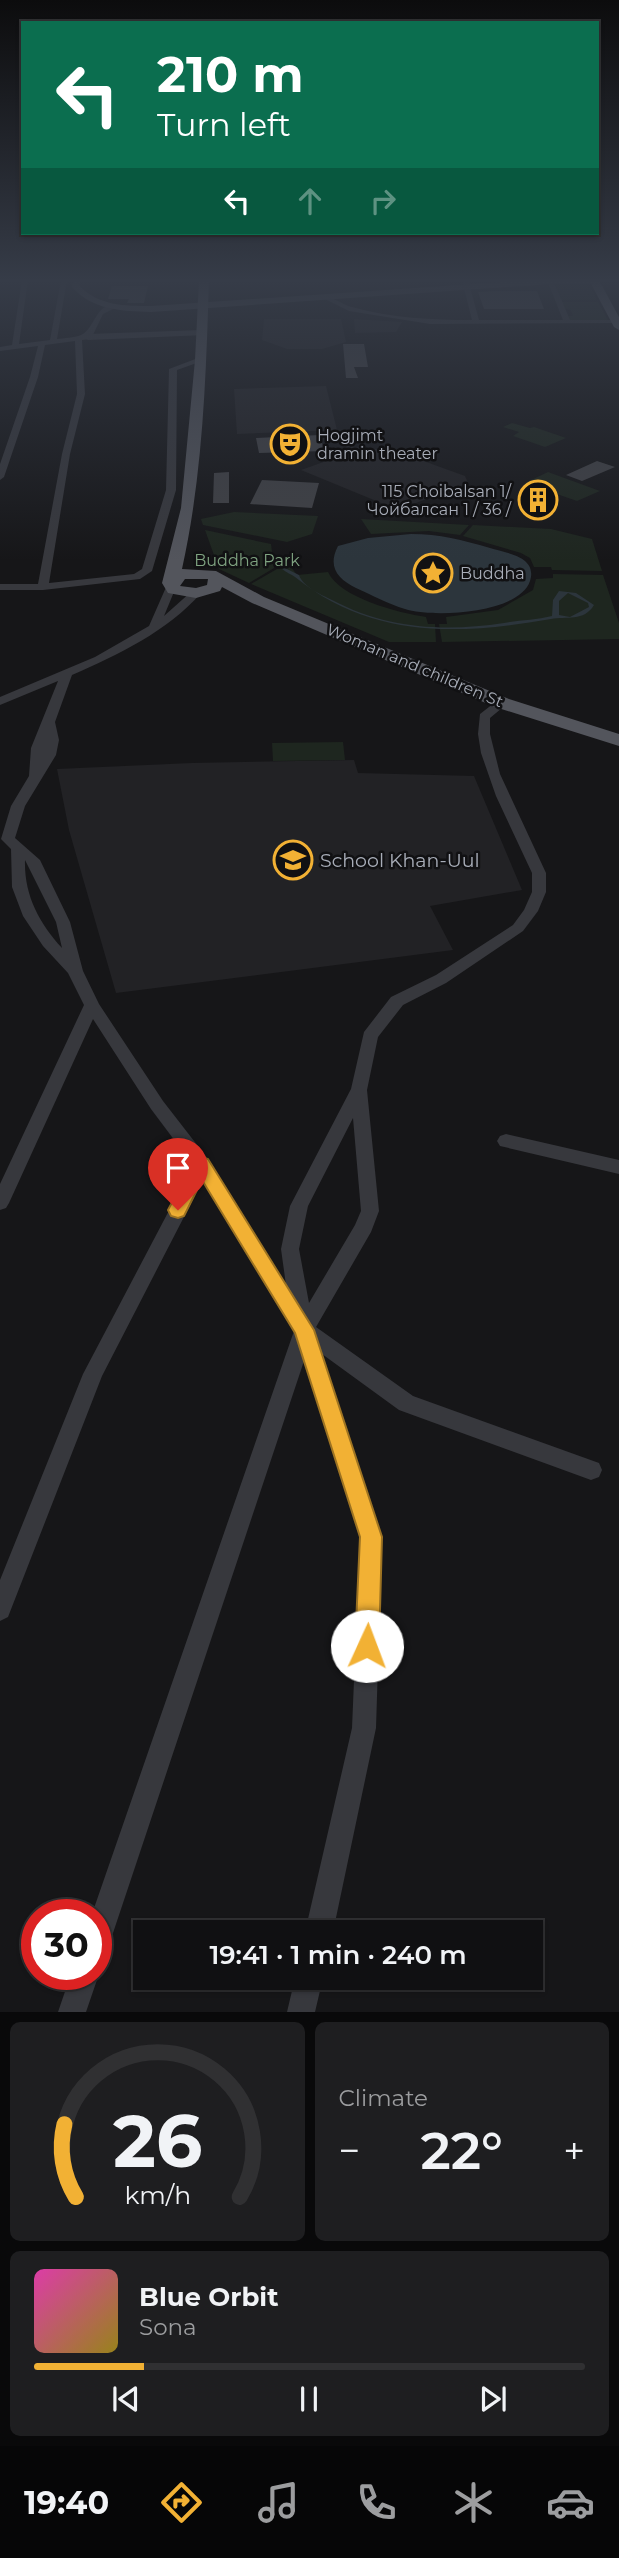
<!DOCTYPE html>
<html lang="en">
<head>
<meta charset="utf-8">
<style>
  :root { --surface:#101012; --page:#1e1e20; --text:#f1f3f6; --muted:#9c9d9f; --line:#303032; --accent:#f2b134 }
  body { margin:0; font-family:Montserrat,sans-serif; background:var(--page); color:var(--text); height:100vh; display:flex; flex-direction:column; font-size:26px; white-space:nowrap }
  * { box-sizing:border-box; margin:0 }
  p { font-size:23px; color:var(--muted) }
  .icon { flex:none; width:38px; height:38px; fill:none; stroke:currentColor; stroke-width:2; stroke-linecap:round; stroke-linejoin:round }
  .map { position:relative; height:2012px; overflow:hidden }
  .details { display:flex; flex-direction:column; gap:10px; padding:10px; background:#09090a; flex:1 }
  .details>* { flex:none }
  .top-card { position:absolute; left:21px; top:21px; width:578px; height:214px; border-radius:0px; box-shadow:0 2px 5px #0004,0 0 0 2px var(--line); background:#0b6e4f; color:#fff; overflow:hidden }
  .speed { position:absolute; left:21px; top:1899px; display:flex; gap:14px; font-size:35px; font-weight:700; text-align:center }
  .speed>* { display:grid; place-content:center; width:91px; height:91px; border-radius:50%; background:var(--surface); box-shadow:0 2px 5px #0004,0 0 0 2px var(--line); line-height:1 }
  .speed .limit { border:10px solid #d22; background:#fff; color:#111 }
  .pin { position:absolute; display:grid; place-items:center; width:60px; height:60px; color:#fff; margin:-72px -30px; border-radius:50% 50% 50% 0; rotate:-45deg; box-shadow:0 0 7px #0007 }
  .pin .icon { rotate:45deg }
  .me { position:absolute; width:77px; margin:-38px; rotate:2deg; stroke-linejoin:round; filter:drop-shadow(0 0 5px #0008) }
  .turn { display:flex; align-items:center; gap:24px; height:147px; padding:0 21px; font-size:32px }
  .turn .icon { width:91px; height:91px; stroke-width:2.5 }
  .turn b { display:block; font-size:49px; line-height:60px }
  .lanes { display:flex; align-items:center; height:66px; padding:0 21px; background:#0003; justify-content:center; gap:35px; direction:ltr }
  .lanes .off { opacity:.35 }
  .big { font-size:52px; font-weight:600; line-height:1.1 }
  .details .widget { flex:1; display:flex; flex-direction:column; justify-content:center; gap:10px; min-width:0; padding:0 24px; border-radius:10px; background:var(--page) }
  .details .dial { align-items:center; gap:0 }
  .dial svg { height:182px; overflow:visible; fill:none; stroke:var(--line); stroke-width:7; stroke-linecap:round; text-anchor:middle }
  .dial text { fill:var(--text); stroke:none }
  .song { display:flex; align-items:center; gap:21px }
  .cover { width:84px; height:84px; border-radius:10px; background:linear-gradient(135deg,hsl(320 70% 55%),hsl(50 70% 35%)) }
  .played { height:7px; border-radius:4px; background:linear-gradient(90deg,var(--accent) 20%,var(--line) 20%) }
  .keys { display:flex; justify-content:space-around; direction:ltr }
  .heat { display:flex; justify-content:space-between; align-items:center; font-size:38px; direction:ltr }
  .details .tiles { flex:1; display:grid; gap:10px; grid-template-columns:1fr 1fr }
  .widget:last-child { grid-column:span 2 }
  .trip { position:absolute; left:133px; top:1920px; width:410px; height:70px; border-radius:0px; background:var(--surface); box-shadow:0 2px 5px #0004,0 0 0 2px var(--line); font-weight:600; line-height:70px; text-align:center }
  .dock { display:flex; height:112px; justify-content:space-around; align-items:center; background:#060607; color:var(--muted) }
  .dock .icon { width:49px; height:49px }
  .dock .active { color:var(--accent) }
  .dock b { font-size:32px; color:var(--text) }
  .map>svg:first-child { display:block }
  .built { fill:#222225 }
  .green { fill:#1e261f }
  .water { fill:#2c353c; fill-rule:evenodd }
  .building { fill:#404145 }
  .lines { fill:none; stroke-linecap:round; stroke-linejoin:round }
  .minor { fill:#37383d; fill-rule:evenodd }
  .tertiary { fill:#37383d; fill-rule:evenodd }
  .secondary { fill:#45474d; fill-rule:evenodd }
  .primary { fill:#53555c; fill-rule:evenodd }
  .trunk { fill:#5b5e65; fill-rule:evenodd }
  .route { fill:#f2b134; stroke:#9d7322; stroke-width:2 }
  .labels { text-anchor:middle; stroke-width:5; stroke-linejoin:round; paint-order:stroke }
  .far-poi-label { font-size:16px; fill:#a8adb8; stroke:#111113; text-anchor:start }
  .far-park-label { font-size:16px; fill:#7fa381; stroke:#111113 }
  .far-street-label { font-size:16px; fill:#a8adb8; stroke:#111113 }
  .poi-label { font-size:19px; fill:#a8adb8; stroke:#111113; text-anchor:start }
</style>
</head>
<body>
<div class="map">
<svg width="619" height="2012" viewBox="0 0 619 2012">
  <rect width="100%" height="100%" fill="#161618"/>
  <path class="built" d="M 264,319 L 341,319 L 346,342 L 322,349 L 287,349 L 262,340 Z
    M 354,319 L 402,322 L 396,332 L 355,333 Z
    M 326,386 L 337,430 L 237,434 L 234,389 Z
    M 344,446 L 396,451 L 465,476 L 468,483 L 416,503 L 386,505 L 301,470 L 346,454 Z
    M 354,760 L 358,773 L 474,776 L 522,890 L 430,906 L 453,950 L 116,993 L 69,830 L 57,769 L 192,763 Z"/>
  <path class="green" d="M 555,282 L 588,283 L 597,300 L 560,300 Z
    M 561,302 L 598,302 L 608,320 L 569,320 L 567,316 L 573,316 L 571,310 L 565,309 Z
    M 512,423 L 530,428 L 534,427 L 566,438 L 545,447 L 513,436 L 519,432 L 503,427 Z
    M 548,472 L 600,491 L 577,501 L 525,483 Z
    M 234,512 L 318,516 L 312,534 L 287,542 L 203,525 L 201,519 Z
    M 361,519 L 469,525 L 460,535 L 429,531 L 371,534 Z
    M 473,525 L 551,529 L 592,539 L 602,571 L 552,570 L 551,567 L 534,567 L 530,558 L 521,553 L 463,536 Z
    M 205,530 L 271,544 L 274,568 L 249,583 L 219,569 Z
    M 291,567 L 297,575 L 328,572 C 340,598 399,613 426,617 L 428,624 L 435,624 L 436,642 L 389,642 L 251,584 L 277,569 Z
    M 553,574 L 603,575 L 619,623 L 619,639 L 442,642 L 439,624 L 447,624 L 446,617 L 498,610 L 533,590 L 536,579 L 553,578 Z
    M 343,742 L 345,760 L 273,761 L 272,743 Z"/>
  <path class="water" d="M 411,534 C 440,534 462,540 490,548 C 505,553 538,556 530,581 C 519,614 432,618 405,609 C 388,604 372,595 356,588 C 338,579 327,567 338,546 L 368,538 Z
    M 285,568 L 299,575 C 303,587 322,595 332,600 C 387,629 444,632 504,623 C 520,620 536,620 552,616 L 553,600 L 559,591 L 576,593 L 594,605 C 584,622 566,616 551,619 C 458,635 372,639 295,577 C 291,574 287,573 282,569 ZM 568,593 L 588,603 L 589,607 L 570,617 L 559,615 L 559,601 Z"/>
  <path class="building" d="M 112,286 L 148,286 L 144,303 L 127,303 L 129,299 L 108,299 Z
    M 496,291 L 537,291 L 544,309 L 484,309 L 478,292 Z
    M 343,344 L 364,344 L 368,367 L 354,367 L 358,378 L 346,378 Z
    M 320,435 L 324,451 L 259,453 L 256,438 Z
    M 597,461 L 615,467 L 582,481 L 566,475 Z
    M 229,472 L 229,503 L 213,503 L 214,473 Z
    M 262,480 L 319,483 L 312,508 L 250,504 Z"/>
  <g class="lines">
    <path class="minor" d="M 22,280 L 28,280 L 19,344 L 50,340 L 61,280 L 67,280 L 57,339 C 64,338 74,338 81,335 C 96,328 96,299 119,306 L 103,314 L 91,339 L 82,340 L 85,394 L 70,454 L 49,583 L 134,574 L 142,569 L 166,490 L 169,369 L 198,358 L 205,360 L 177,370 L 176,490 L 152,571 L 140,579 L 43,590 L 0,590 L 0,584 L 38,584 L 62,454 L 77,394 L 75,341 L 45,345 L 38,377 L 4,477 L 0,480 L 0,464 L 30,377 L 38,346 L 0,351 L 0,347 L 12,345 Z
      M 462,280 L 468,280 L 479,320 L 563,320 L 547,280 L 553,280 L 570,320 L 616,320 L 619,323 L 430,324 L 349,311 L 323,298 C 332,295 342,305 352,307 C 391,318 433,320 472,320 Z
      M 167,585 L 176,587 L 164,616 L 192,591 L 201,593 C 168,631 118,655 72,675 L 55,722 L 59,740 L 56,755 L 25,806 L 15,838 L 40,860 L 70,922 L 83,971 L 99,1004 L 163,1101 L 208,1159 L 286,1285 L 281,1249 L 290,1206 L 351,1089 L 364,1032 L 391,997 L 436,975 L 513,925 L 524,910 L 532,892 L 532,873 L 496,796 L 481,753 L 478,734 L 480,714 L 498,700 L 506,700 L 508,703 L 490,718 L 490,734 L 500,774 L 546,873 L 546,892 L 538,911 L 523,931 L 446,983 L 403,1005 L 378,1037 L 367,1090 L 379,1211 L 371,1232 L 316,1327 L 413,1396 L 599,1463 L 602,1470 L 599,1477 L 591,1480 L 399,1410 L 322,1354 L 382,1537 L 376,1728 L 333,1932 L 305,1932 L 352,1728 L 360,1537 L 304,1361 L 110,1942 L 106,1952 L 96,1956 L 96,1914 L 92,1914 L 294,1331 L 203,1180 L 102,1376 L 8,1617 L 0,1621 L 0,1580 L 83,1374 L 193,1165 L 151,1109 L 93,1019 L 9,1203 L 6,1208 L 0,1210 L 0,1184 L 84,1005 L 68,973 L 43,946 L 23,916 L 12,887 L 11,849 L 1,839 L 11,806 L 29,776 L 31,748 L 58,681 L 0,705 L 0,697 L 95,657 L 149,626 ZM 25,860 L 56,922 L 62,948 C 39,923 24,895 25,860 ZM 353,1118 L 361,1211 L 355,1225 L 309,1303 L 299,1249 L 308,1206 Z
      M 506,1134 L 619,1160 L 619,1174 L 500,1146 L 497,1141 L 500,1136 Z
      M 96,1967 L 99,1974 L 86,2012 L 58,2012 L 71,1974 L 96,1974 Z
      M 295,1978 L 323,1978 L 315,2012 L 287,2012 Z"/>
    <path class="tertiary" d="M 202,330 L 205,331 L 205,335 L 88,340 L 84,337 L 88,334 Z"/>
    <path class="secondary" d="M 73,280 L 81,280 L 79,285 C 98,306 125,306 151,306 L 533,280 L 599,281 L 595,284 L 551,284 L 151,312 C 122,311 92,310 72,287 Z"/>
    <path class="primary" d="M 199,280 L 209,280 C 206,377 203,474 182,569 L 216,571 L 264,597 L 509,699 L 619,734 L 619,746 L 495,707 L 252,603 L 222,587 L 220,591 L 196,598 L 168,593 L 162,583 L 181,508 L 195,360 ZM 185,579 L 208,579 L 207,585 L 196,588 L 180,586 Z"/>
    <path class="trunk" d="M 589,280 L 599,280 L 619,317 L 619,330 L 614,327 Z"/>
  </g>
  <linearGradient id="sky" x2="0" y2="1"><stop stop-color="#0c0c0d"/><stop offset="0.5" stop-color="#363c48"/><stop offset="1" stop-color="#363c48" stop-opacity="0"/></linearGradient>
  <rect width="619" height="561" fill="url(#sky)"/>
  <path class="route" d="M 202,1157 L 208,1159 L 314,1330 L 382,1537 L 379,1646 L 375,1654 L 367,1658 L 358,1654 L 355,1646 L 360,1537 L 295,1333 L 202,1180 L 184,1216 L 178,1218 L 171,1216 L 168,1210 L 195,1159 Z"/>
  <defs>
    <symbol id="theatre-ring" viewBox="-11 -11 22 22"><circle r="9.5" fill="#111113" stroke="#f2b134" stroke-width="1.5"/><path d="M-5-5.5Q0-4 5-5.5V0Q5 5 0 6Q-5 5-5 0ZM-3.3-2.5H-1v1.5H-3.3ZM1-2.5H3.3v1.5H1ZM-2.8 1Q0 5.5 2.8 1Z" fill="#f2b134"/></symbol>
    <symbol id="building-ring" viewBox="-11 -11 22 22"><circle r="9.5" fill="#111113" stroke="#f2b134" stroke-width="1.5"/><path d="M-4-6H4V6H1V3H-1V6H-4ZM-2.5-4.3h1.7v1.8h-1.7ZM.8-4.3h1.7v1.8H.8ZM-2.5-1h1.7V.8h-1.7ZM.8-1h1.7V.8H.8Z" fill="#f2b134"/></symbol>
    <symbol id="sight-ring" viewBox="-11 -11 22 22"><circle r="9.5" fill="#111113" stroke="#f2b134" stroke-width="1.5"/><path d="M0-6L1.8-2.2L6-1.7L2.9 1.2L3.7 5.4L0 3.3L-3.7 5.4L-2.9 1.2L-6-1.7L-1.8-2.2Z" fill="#f2b134"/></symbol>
    <symbol id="school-ring" viewBox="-11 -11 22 22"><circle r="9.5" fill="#111113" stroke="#f2b134" stroke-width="1.5"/><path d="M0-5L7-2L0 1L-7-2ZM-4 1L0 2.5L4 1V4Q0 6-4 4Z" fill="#f2b134"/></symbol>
  </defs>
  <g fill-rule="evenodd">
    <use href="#theatre-ring" x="268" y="422" width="44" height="44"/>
    <use href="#building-ring" x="516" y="478" width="44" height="44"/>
    <use href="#sight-ring" x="411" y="551" width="44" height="44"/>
    <use href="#school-ring" x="271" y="838" width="44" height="44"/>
  </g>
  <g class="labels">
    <g class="far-poi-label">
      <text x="317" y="441">Hogjimt<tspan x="317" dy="18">dramin theater</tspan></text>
      <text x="511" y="497" text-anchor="end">115 Choibalsan 1/<tspan x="511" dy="18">Чойбалсан 1 / 36 /</tspan></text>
      <text x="460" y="579">Buddha</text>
    </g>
    <g class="far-park-label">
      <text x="247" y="566">Buddha Park</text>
    </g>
    <g class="far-street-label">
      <text transform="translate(415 665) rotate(23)" y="6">Woman and children St</text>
    </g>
    <g class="poi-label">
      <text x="320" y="867">School Khan-Uul</text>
    </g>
  </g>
</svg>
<div class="speed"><div class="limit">30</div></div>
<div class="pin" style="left:178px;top:1210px;background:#d93025"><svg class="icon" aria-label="arrive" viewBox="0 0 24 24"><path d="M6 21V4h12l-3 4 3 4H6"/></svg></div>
<svg class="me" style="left:367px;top:1646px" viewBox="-20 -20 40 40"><circle r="19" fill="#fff"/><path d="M0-13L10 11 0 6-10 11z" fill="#f2b134"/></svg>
<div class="trip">19:41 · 1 min · 240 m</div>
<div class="top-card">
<div class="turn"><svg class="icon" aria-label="left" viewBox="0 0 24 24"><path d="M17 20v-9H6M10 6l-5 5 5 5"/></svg><div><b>210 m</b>Turn left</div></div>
<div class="lanes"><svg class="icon" aria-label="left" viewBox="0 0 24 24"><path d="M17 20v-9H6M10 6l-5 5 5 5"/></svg><svg class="icon off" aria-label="ahead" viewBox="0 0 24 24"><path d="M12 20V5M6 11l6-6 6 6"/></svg><svg class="icon off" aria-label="right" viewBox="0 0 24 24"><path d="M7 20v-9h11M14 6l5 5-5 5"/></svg></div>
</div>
</div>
<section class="details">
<div class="tiles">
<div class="widget dial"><svg viewBox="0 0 100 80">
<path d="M14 69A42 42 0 1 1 86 69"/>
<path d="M14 69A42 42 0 0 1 9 37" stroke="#f2b134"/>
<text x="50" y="56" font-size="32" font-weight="700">26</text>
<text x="50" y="72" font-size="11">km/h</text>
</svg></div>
<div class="widget"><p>Climate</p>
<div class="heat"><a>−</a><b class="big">22°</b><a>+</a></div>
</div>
<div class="widget">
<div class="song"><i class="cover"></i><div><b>Blue Orbit</b><p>Sona</p></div></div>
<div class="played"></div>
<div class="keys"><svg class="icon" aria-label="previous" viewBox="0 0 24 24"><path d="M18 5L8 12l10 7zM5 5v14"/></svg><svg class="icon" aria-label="pause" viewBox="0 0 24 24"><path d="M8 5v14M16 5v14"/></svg><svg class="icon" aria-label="next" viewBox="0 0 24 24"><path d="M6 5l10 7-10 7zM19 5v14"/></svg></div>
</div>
</div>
</section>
<nav class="dock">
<b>19:40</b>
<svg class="icon active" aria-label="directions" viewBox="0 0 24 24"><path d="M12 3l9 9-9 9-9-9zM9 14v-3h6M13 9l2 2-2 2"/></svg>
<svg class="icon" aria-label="music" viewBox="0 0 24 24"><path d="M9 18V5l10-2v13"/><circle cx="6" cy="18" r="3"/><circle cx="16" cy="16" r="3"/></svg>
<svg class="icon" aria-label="phone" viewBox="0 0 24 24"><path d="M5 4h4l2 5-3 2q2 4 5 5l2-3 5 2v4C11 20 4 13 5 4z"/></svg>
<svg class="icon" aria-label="climate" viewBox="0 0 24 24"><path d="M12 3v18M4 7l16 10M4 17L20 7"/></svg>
<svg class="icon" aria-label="car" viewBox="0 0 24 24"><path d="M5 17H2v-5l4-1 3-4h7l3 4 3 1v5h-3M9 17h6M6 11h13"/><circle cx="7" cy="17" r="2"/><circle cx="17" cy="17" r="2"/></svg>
</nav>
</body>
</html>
